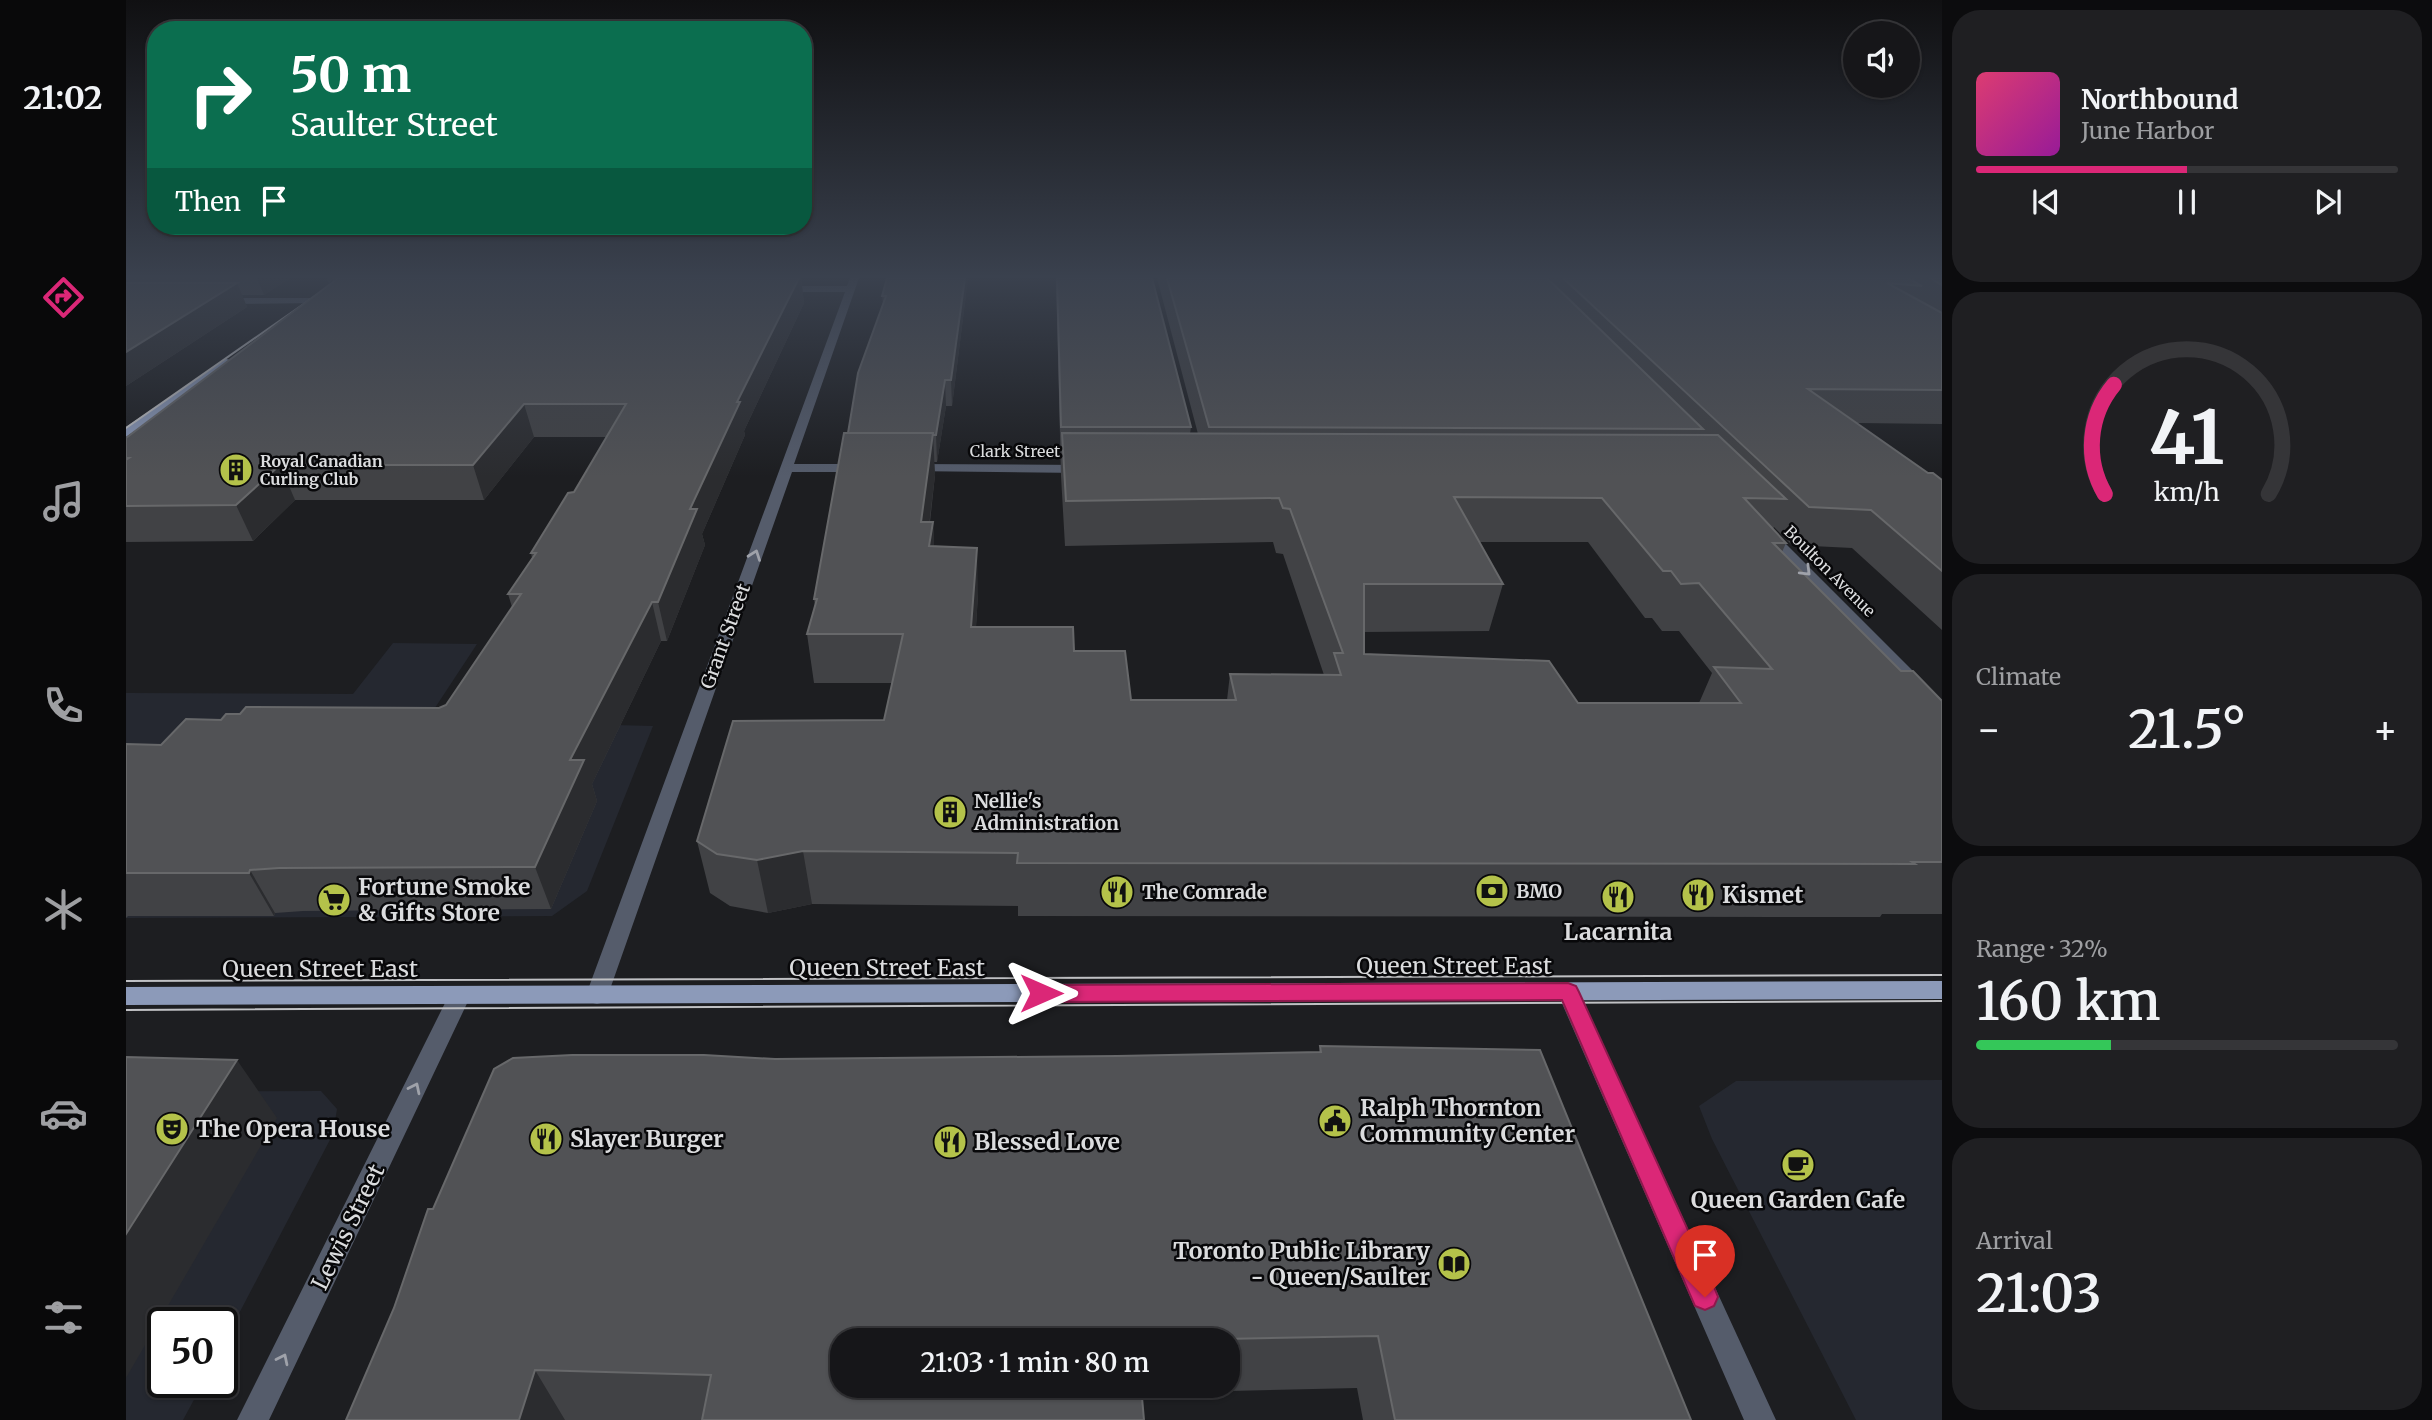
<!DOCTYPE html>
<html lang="en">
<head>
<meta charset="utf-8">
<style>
  :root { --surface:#161619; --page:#1f1f22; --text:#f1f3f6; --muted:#9e9fa2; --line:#353538; --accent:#db2777 }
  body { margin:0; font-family:Merriweather,serif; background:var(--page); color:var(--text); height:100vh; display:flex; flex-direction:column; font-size:26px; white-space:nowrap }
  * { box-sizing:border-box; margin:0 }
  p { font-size:23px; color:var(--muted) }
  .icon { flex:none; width:38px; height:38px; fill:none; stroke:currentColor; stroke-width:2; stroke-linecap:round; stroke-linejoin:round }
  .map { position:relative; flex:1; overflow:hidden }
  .details { display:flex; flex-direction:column; gap:10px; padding:10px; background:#0c0c0e; width:490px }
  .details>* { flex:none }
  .guide { position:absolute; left:21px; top:21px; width:665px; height:214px; border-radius:28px; box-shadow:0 2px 5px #0004,0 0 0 2px var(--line); background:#0b6e4f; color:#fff; overflow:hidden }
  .controls { position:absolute; left:1717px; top:21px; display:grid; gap:14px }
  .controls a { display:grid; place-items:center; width:77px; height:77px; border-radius:50%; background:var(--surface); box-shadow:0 2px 5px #0004,0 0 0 2px var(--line); font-size:35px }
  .speed { position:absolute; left:21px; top:1307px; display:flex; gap:14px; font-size:35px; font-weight:700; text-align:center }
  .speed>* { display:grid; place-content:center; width:91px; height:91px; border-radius:50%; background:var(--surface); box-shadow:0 2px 5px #0004,0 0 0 2px var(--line); line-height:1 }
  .speed .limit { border:4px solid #111; border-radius:10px; background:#fff; color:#111 }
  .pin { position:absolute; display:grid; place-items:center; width:60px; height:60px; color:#fff; margin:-72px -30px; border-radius:50% 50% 50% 0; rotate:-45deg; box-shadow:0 0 7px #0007 }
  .pin .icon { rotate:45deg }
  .me { position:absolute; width:77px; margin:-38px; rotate:90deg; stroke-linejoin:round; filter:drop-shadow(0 0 5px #0008) }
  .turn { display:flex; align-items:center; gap:24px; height:147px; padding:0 28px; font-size:32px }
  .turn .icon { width:91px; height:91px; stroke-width:2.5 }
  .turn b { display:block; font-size:49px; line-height:60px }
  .then { display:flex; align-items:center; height:66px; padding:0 28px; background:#0003; gap:14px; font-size:26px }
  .big { font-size:52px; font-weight:600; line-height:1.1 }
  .details .widget { flex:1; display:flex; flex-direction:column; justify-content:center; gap:10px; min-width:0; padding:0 24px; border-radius:28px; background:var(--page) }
  .details .dial { align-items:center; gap:0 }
  .dial svg { height:182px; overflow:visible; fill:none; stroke:var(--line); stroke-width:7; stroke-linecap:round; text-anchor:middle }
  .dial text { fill:var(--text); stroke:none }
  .song { display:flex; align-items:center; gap:21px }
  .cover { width:84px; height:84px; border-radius:10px; background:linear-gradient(135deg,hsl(340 70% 55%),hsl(300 70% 35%)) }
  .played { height:7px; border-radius:4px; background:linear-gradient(90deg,var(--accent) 50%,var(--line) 50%) }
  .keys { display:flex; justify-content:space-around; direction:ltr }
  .heat { display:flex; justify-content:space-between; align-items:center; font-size:38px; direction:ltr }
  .charge { height:10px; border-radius:5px; background:linear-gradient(90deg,#34c759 32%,var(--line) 0) }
  .trip { position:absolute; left:704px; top:1328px; width:410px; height:70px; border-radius:28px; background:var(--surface); box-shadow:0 2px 5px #0004,0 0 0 2px var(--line); font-weight:600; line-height:70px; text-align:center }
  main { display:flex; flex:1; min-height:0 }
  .menu { display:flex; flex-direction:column; width:126px; justify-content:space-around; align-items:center; background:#09090a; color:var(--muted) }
  .menu .icon { width:49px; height:49px }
  .menu .on { color:var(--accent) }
  .menu b { font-size:32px; color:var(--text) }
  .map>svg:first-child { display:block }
  .built { fill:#252830 }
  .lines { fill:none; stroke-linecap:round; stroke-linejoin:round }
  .minor { fill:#555c6b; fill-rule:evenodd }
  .major { fill:#8c9ab9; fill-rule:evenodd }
  .tram { stroke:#c0c1c4; stroke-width:2 }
  .wall { fill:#414245; fill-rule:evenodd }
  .shaded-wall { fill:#2b2c2f }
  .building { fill:#515255; stroke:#67686a; stroke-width:2; fill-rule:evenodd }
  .oneway { stroke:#9fa2aa }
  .route { fill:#db2777; stroke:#8e194d; stroke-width:2 }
  .labels { text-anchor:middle; stroke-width:5; stroke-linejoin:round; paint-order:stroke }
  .far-street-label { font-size:16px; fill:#dbdcde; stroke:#08080a }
  .far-poi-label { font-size:16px; font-weight:bold; fill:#dbdcde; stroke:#08080a; text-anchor:start }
  .street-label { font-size:19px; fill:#dbdcde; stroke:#08080a }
  .poi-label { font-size:19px; font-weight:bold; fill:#dbdcde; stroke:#08080a; text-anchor:start }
  .near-poi-label { font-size:23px; font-weight:bold; fill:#dbdcde; stroke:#08080a; text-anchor:start }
  .near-street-label { font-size:23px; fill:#dbdcde; stroke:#08080a }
</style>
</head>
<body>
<main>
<nav class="menu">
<b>21:02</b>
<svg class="icon on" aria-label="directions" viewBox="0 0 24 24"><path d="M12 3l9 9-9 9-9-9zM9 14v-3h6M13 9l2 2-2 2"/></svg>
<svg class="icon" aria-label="music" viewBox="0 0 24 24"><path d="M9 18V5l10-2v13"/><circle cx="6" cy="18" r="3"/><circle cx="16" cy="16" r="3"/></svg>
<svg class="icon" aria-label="phone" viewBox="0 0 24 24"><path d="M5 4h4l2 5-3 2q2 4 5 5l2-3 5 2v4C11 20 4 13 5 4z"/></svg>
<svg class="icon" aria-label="climate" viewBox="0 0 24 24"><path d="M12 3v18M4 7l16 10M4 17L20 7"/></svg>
<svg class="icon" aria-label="car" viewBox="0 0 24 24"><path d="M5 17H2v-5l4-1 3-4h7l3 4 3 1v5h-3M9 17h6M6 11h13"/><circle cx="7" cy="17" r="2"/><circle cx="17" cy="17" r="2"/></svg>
<svg class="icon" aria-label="filters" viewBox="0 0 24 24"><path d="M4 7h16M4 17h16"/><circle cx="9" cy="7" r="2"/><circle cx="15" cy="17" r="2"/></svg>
</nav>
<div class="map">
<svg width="1816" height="1420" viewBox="0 0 1816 1420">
  <rect width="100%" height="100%" fill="#1d1e21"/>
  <path class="built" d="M 267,643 L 351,644 L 301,720 L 527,726 L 461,891 L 426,916 L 0,918 L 0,693 L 227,694 Z
    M 1816,1080 L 1816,1420 L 1730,1420 L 1586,1139 L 1573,1106 L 1610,1081 Z
    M 195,1091 L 211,1109 L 207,1134 L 96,1346 L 96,1323 L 37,1323 L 37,1382 L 77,1383 L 57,1420 L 0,1420 L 0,1092 Z"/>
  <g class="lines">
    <path class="minor" d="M 724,278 L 733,278 L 668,464 L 733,464 L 739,468 L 733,472 L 666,472 L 482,995 L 479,1002 L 471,1004 L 463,1002 L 460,995 L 719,292 L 654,292 L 649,289 L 654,286 L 721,286 Z
      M 189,298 L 192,299 L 192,303 L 94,304 L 89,301 L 94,298 Z
      M 786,464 L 957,465 L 963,469 L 957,473 L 781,471 L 780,468 Z
      M 1641,529 L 1646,530 L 1816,700 L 1816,715 L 1810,714 L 1636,536 L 1636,530 Z
      M 1442,983 L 1450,985 L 1453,992 L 1650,1420 L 1618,1420 L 1431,992 L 1434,985 Z
      M 334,986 L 342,988 L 345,995 L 143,1420 L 111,1420 L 323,995 L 326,988 Z"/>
    <path class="major" d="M 100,359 L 109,361 L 0,437 L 0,427 Z
      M 1816,981 L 1816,999 L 0,1005 L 0,987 Z"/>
    <path class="tram" d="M 0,428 L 215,278
      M 0,981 L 1816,975
      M 0,1010 L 1816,1001"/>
  </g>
  <path class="wall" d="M 0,278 L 164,278 L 138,295 L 116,295 L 121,307 L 0,386 Z
    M 200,278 L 675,278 L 678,303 L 618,431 L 619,435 L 576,534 L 579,545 L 541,641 L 535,641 L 466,784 L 471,801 L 425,909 L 177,911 L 149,913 L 148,916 L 2,916 L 0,918 L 0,744 L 35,745 L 95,720 L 313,708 L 320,705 L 386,607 L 382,594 L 406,558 L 405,553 L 448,492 L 481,437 L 408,437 L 358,500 L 169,500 L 127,541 L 0,542 L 0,438 L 207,282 L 206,280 L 203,283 Z
    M 761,278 L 842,278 L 826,406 L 820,406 L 811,462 L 808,462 L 809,475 L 804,522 L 807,522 L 808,547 L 852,594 L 850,627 L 948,651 L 1005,700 L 1101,700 L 1104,674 L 1198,675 L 1157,554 L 1150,553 L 1147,542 L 939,546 L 935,476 L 930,278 L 1026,278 L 1065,427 L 1064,434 L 1072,434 L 1031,278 L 1816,278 L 1816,424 L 1731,423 L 1802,473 L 1816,480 L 1816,630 L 1726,548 L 1666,545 L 1648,527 L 1647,529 L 1660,543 L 1656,552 L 1775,671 L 1816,701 L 1816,914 L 1756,914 L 1754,917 L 892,916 L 892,906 L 686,904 L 642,913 L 604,906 L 584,893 L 571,841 L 758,720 L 766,683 L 688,683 L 681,634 L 689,606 L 688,599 L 722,433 L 757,304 L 756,296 ZM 1353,542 L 1462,542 L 1519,618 L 1526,618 L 1536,631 L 1553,631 L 1586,673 L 1573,703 L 1452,703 L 1238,654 L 1238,632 L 1363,631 L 1377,584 Z
    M 1194,1046 L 1565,1420 L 1237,1420 L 1231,1388 L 1016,1393 L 1018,1420 L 220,1420 L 268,1308 L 307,1209 L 649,1059 L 991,1056 L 1193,1052 ZM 716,1340 L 1101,1340 L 1101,1386 L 716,1386 Z"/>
  <path class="shaded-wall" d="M 131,278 L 164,278 L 138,295 Z
    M 673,278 L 675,278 L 678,303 L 618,431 L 619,435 L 576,534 L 579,545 L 541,641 L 532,602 L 564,509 L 611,402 Z
    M 839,278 L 842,278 L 826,406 L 825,380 Z
    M 111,283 L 121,307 L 0,386 L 0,352 Z
    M 819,380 L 820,406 L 811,462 L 810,435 Z
    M 398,404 L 408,437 L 358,500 L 347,465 Z
    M 807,433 L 809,475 L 798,568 L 795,522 Z
    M 154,465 L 169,500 L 127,541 L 110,505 Z
    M 807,522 L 809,568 L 803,546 Z
    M 851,548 L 852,594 L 847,675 L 845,627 Z
    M 526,602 L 535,641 L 466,784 L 471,801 L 425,909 L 409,867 L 444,760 Z
    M 677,851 L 686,904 L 642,913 L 631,860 Z
    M 124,870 L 149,913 L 148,916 L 123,873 Z
    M 111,1060 L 151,1118 L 0,1378 L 0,1234 Z
    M 409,1370 L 439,1420 L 393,1420 Z"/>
  <path class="building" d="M 210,278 L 673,278 L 611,402 L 614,402 L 564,509 L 571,509 L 532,602 L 526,602 L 444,760 L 458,760 L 409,867 L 153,868 L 124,870 L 123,873 L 0,873 L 0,744 L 35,745 L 60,719 L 95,720 L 100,714 L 114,714 L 120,707 L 313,708 L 320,705 L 395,594 L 382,594 L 410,553 L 405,553 L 442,493 L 448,492 L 500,404 L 398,404 L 347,465 L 154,465 L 110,505 L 0,506 L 0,460 L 3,458 L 0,458 L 0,438 L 211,279 Z
    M 761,278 L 839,278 L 825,380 L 819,380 L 810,435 L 807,435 L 807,433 L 722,433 L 732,373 L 760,296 L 756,296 Z
    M 931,278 L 1026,278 L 1065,427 L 935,427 Z
    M 1041,278 L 1421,278 L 1577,429 L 1083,427 Z
    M 1437,278 L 1782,278 L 1796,286 L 1761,283 L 1816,313 L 1816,390 L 1682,389 L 1802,473 L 1807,473 L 1816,480 L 1816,571 L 1745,510 L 1683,507 Z
    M 1804,278 L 1816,278 L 1816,285 Z
    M 0,283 L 111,283 L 0,352 Z
    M 718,433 L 807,433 L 795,522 L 807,522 L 803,546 L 851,548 L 845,627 L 947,627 L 948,651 L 999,651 L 1005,700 L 1110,700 L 1104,674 L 1215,675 L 1208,653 L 1217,653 L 1164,509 L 1157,508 L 1153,498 L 940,501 L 936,433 L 1592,435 L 1660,499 L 1618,498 L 1660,543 L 1647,543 L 1775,671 L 1787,671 L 1816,701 L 1816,862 L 1786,862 L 1789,864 L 891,863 L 892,853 L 677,851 L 631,860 L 591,854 L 571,841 L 607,721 L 758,720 L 777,634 L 681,634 L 691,599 L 688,599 ZM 1328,497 L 1476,498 L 1537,571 L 1545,571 L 1555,584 L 1573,583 L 1646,669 L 1588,667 L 1615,703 L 1452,703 L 1423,661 L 1238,654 L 1238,584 L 1377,584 Z
    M 1194,1046 L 1414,1050 L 1565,1420 L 1269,1420 L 1252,1336 L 1048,1340 L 716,1340 L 716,1386 L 1015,1386 L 1018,1420 L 576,1420 L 585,1375 L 409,1370 L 393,1420 L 220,1420 L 268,1308 L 302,1209 L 307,1209 L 368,1069 L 387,1058 L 446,1055 L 578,1055 L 649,1059 L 991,1056 L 1195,1052 Z
    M 0,1057 L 111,1060 L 0,1234 Z"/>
  <defs><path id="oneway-chevron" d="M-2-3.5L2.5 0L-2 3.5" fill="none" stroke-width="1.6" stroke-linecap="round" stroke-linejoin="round" transform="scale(1.75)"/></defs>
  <g class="oneway">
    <use href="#oneway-chevron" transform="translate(629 555) rotate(-70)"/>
    <use href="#oneway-chevron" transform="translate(1680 571) rotate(45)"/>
    <use href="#oneway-chevron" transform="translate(289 1088) rotate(-64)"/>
    <use href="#oneway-chevron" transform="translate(157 1359) rotate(-64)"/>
  </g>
  <linearGradient id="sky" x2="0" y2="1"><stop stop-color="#101012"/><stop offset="0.58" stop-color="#3a414e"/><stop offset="1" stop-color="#3a414e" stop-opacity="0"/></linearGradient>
  <rect width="1816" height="477" fill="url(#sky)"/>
  <path class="route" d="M 1442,983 L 1450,986 L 1453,992 L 1588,1287 L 1592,1297 L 1588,1306 L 1579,1310 L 1569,1306 L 1436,1000 L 915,1002 L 908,999 L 904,993 L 908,987 L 915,985 Z"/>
  <defs>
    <symbol id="building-disc" viewBox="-11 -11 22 22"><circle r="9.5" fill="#b4c24a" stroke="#08080a"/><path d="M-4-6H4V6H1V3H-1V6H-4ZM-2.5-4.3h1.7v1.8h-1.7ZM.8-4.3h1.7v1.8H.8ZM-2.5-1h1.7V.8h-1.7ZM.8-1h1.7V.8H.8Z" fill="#111"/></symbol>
    <symbol id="bank-disc" viewBox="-11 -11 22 22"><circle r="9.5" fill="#b4c24a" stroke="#08080a"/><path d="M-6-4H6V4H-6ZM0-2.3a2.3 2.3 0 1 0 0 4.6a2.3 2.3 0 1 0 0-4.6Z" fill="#111"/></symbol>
    <symbol id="restaurant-disc" viewBox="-11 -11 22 22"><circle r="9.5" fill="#b4c24a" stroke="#08080a"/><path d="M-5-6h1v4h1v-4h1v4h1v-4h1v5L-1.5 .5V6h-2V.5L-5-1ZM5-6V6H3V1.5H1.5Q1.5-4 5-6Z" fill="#111"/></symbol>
    <symbol id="supermarket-disc" viewBox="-11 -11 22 22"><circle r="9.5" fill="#b4c24a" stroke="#08080a"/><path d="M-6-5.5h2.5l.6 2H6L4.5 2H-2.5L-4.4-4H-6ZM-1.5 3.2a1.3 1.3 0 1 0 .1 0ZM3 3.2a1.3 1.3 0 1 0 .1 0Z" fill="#111"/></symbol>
    <symbol id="civic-disc" viewBox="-11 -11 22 22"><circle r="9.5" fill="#b4c24a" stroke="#08080a"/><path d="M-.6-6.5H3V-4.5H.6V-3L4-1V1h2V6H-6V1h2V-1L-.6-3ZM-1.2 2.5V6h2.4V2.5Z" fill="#111"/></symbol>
    <symbol id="theatre-disc" viewBox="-11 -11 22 22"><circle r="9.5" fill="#b4c24a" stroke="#08080a"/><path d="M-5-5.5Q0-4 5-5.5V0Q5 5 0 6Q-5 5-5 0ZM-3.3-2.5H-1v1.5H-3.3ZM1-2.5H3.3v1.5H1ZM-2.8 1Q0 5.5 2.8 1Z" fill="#111"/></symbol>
    <symbol id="cafe-disc" viewBox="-11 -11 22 22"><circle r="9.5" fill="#b4c24a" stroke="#08080a"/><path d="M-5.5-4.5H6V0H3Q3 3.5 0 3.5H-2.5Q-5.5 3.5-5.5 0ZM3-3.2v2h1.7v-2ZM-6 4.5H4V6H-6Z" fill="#111"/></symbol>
    <symbol id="library-disc" viewBox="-11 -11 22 22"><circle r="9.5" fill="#b4c24a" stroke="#08080a"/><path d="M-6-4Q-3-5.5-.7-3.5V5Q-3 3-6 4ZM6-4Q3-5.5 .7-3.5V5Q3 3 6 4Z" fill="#111"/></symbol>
  </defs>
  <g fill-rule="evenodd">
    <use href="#building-disc" x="91" y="451" width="38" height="38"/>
    <use href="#building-disc" x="805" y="793" width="38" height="38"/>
    <use href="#bank-disc" x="1347" y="872" width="38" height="38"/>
    <use href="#restaurant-disc" x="972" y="873" width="38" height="38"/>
    <use href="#restaurant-disc" x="1553" y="876" width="38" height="38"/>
    <use href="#restaurant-disc" x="1473" y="878" width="38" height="38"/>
    <use href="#supermarket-disc" x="189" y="881" width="38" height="38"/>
    <use href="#civic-disc" x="1190" y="1102" width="38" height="38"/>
    <use href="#theatre-disc" x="27" y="1110" width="38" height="38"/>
    <use href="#restaurant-disc" x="401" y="1120" width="38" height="38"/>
    <use href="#restaurant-disc" x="805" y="1123" width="38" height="38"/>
    <use href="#cafe-disc" x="1653" y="1146" width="38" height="38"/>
    <use href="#library-disc" x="1309" y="1245" width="38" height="38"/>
  </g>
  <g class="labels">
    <g class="far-street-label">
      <text x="889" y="457">Clark Street</text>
      <text transform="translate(1704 571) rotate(45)" y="6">Boulton Avenue</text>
    </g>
    <g class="far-poi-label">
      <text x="134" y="467">Royal Canadian<tspan x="134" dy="18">Curling Club</tspan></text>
    </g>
    <g class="street-label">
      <text transform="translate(599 636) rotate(-70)" y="7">Grant Street</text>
    </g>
    <g class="poi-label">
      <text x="848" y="808">Nellie's<tspan x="848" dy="22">Administration</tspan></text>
      <text x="1390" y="898">BMO</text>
      <text x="1016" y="899">The Comrade</text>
    </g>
    <g class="near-poi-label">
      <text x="232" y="895">Fortune Smoke<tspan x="232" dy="26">&amp; Gifts Store</tspan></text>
      <text x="1596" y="903">Kismet</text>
      <text x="1492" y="940" text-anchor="middle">Lacarnita</text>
      <text x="1234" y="1116">Ralph Thornton<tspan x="1234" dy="26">Community Center</tspan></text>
      <text x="70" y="1137">The Opera House</text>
      <text x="444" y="1147">Slayer Burger</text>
      <text x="848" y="1150">Blessed Love</text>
      <text x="1672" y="1208" text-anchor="middle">Queen Garden Cafe</text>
      <text x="1304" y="1259" text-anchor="end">Toronto Public Library<tspan x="1304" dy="26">- Queen/Saulter</tspan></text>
    </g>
    <g class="near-street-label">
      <text x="1328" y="974">Queen Street East</text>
      <text x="761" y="976">Queen Street East</text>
      <text x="194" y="977">Queen Street East</text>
      <text transform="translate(222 1227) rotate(-64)" y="8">Lewis Street</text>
    </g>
  </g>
</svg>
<div class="controls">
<a><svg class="icon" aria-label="sound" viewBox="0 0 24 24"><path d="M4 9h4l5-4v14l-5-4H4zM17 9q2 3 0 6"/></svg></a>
</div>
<div class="speed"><div class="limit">50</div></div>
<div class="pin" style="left:1579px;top:1297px;background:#d93025"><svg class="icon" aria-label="arrive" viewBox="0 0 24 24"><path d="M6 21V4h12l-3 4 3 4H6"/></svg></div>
<svg class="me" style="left:915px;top:993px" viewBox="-20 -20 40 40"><path d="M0-17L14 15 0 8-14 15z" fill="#db2777" stroke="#fff" stroke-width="4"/></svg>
<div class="trip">21:03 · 1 min · 80 m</div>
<div class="guide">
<div class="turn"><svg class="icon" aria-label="right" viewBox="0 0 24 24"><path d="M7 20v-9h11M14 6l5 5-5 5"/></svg><div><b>50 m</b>Saulter Street</div></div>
<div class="then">Then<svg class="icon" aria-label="arrive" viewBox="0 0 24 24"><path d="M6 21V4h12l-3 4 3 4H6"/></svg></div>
</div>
</div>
<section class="details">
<div class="widget">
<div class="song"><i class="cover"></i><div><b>Northbound</b><p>June Harbor</p></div></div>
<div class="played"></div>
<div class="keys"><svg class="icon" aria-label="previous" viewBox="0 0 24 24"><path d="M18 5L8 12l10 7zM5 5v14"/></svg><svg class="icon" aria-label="pause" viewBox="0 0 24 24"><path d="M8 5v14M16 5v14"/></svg><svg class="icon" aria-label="next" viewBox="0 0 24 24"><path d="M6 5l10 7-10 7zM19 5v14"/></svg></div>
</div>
<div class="widget dial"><svg viewBox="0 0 100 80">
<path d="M14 69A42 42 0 1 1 86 69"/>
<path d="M14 69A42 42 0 0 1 18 21" stroke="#db2777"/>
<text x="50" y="56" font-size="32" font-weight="700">41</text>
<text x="50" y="72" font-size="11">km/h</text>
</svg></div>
<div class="widget"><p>Climate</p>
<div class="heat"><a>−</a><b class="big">21.5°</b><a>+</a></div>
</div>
<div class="widget"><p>Range · 32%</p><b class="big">160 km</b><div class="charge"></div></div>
<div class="widget"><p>Arrival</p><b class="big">21:03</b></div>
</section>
</main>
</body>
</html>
